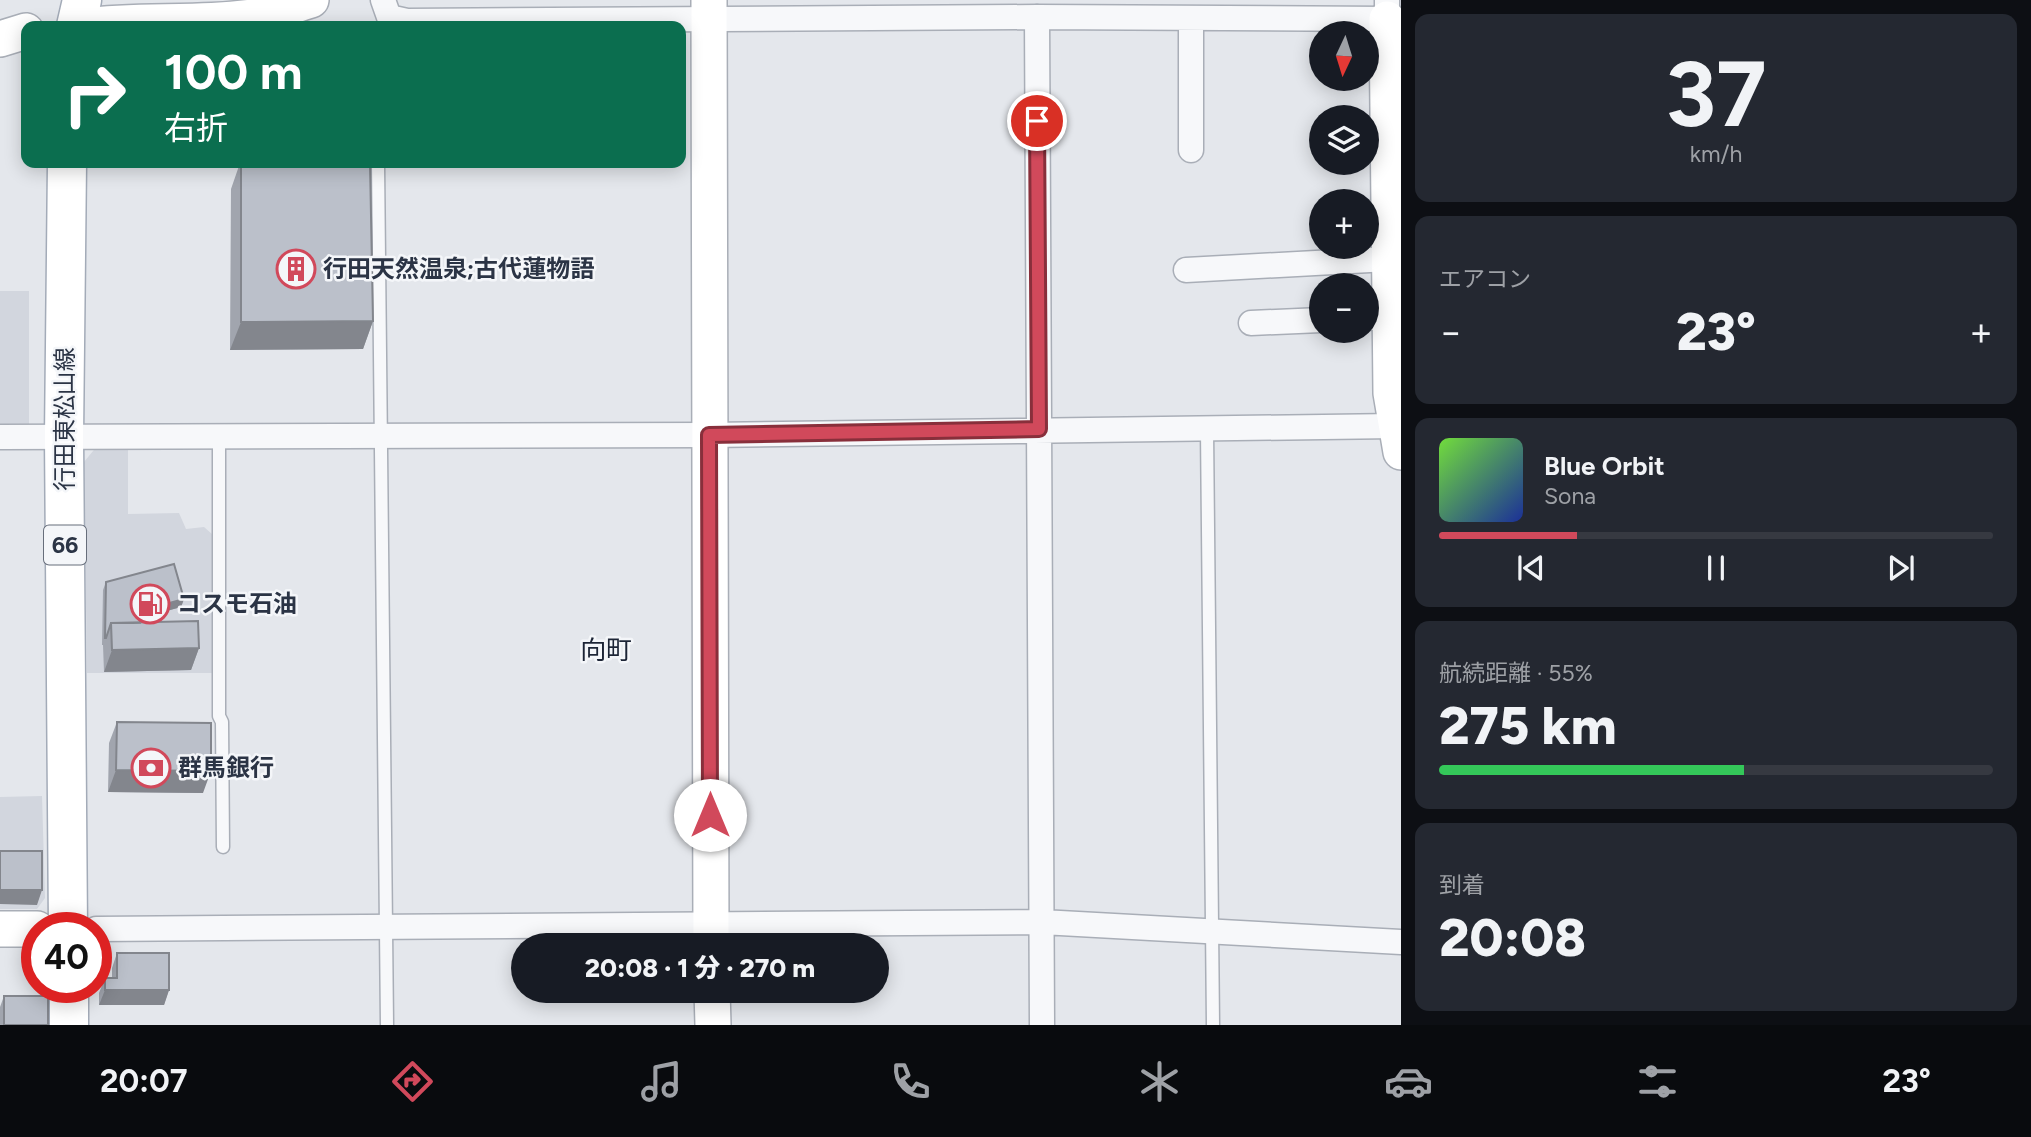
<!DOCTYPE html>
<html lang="ja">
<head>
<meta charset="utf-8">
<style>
  :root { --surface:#171b24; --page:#242831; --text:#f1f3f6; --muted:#9ea1a6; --line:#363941; --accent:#d1495b }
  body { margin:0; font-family:Figtree,"Noto Sans JP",sans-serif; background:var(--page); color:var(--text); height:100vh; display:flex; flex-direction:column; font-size:26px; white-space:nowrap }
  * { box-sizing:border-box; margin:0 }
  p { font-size:23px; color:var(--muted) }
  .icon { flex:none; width:38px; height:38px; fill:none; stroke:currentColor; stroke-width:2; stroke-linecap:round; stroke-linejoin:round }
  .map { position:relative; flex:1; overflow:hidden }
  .drawer { display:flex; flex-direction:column; gap:14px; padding:14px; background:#0d0f14; width:630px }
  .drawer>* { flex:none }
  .banner { position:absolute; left:21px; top:21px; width:665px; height:147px; border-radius:14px; box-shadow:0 4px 18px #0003; background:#0b6e4f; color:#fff; overflow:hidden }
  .needle { width:46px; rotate:184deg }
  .tools { position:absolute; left:1309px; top:21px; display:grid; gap:14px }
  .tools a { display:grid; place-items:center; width:70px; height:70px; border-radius:50%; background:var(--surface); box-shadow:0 4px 18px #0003; font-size:35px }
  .speed { position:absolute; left:21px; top:912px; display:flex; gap:14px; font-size:35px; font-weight:700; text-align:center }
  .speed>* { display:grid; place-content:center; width:91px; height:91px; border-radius:50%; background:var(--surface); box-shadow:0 4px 18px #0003; line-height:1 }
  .speed .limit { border:10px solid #d22; background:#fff; color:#111 }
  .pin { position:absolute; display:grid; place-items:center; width:60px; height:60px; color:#fff; margin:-30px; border:4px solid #fff; border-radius:50%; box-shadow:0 2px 7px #0007 }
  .me { position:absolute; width:77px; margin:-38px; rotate:0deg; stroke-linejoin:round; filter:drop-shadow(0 0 5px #0008) }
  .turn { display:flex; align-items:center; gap:24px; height:147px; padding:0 28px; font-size:32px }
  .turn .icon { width:91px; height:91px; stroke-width:2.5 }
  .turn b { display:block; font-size:49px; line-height:60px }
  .big { font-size:52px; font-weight:800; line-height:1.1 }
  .drawer .tile { flex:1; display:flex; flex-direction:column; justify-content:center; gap:10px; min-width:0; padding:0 24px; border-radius:14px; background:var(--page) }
  .drawer .dial { align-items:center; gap:0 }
  .dial b { font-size:91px; line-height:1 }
  .song { display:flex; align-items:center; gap:21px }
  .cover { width:84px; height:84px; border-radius:10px; background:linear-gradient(135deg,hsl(100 70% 55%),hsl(230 70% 35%)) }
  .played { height:7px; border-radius:4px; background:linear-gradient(90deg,var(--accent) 25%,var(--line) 25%) }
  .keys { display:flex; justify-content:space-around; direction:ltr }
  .heat { display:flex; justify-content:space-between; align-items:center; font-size:38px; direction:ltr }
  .charge { height:10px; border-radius:5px; background:linear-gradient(90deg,#34c759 55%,var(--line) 0) }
  .trip { position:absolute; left:511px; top:933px; width:378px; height:70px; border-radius:35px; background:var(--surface); box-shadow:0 4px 18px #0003; font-weight:800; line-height:70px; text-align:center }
  .menu { display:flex; height:112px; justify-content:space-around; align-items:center; background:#090b0e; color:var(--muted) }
  .menu .icon { width:49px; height:49px }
  .menu .current { color:var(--accent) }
  .menu b { font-size:32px; color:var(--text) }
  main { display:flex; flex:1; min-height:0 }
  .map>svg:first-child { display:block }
  .built { fill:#d2d6de }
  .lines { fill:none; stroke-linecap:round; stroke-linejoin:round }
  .lane-casing { stroke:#a9aeb7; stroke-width:15 }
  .street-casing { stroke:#a9aeb7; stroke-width:27 }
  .secondary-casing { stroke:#a9aeb7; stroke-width:38 }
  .primary-casing { stroke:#a3abb8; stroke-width:41 }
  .lane { stroke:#f7f8fa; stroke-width:12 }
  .street { stroke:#f7f8fa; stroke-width:24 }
  .secondary { stroke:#fff; stroke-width:35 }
  .primary { stroke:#fff; stroke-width:38 }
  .wall { fill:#a1a5ae }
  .shaded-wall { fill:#83868d }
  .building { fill:#bbc0ca; stroke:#83868d; stroke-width:2 }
  .route-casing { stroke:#882f3b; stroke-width:18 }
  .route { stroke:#d1495b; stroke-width:12 }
  .labels { text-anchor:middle; stroke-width:5; stroke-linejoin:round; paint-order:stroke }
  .shield { fill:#f4f6f9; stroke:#676e7b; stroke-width:2 }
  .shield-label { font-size:23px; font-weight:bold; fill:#2b3445 }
  .poi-label { font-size:24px; font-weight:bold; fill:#2b3445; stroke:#f4f6f9; text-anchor:start }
  .street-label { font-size:24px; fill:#2b3445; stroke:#f4f6f9 }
  .neighbourhood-label { font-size:26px; fill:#1d2536; stroke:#f4f6f9 }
</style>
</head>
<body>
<main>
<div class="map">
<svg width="1401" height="1025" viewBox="0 0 1401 1025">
  <rect width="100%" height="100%" fill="#e4e7ec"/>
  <path class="built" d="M 0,291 L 29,291 L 29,427 L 0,427 Z
    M 98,445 L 128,446 L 128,514 L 179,513 L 186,529 L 204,527 L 213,535 L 215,673 L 87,673 L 84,462 Z
    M 42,796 L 45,898 L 37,909 L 0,909 L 0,797 Z"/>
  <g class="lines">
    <defs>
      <path id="lane" d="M 378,163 L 387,1025
        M 1207,430 L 1213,1025
        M 219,436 L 219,716 L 222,722 L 223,847"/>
      <path id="street" d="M 383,0 L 389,17 L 407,21 L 1037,17 L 1387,19 L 1387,0
        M 1037,17 L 1042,1025
        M 1191,150 L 1191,18
        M 1186,270 L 1388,259
        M 1367,318 L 1388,317
        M 1251,323 L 1321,320
        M 0,437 L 709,435 L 1395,426
        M 96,929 L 1042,922 L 1401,942"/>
      <path id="secondary" d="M 709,0 L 711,945
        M 1387,19 L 1391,393 L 1401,452
        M 85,26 C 142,19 201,25 259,16 C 276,13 294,5 311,0
        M 0,39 L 26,31
        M 0,929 L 37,929
        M 712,990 L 713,1025"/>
      <path id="primary" d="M 76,26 L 82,0
        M 67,163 L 64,437 L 68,928
        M 69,987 L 69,1025"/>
    </defs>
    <use href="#lane" class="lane-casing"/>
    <use href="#street" class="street-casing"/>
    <use href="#secondary" class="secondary-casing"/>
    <use href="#primary" class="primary-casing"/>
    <use href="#lane" class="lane"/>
    <use href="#street" class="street"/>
    <use href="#secondary" class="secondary"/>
    <use href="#primary" class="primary"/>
  </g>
  <path class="wall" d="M 240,163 L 370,163 L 373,321 L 363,349 L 230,350 L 231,189 Z
    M 106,582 L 184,599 L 181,607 L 140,618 L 140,623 L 199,648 L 191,670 L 104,672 L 103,645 L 102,645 L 103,590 Z
    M 117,722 L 203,793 L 108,792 L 109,743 Z
    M 117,953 L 169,990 L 164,1005 L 99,1005 L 99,993 L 105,978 L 112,978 L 112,968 Z
    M 4,996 L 48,1025 L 0,1025 L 0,1007 Z"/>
  <path class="shaded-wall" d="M 373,321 L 363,349 L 230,350 L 241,322 Z
    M 184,599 L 181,607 L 138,619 L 140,611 Z
    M 199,648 L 191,670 L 104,672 L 112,650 Z
    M 116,770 L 211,771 L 203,793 L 108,792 Z
    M 0,890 L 42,890 L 37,905 L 0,904 Z
    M 105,990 L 169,990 L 164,1005 L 99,1005 Z"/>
  <path class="building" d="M 241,163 L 370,163 L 373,321 L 241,322 Z
    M 174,564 L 184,599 L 140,611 L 140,623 L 111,623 L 106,638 L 105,638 L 106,582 Z
    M 198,621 L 199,648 L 112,650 L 111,623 Z
    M 117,722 L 211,723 L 211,771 L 116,770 Z
    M 0,851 L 42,851 L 42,890 L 0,890 Z
    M 117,953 L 169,953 L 169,990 L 105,990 L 105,978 L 117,978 Z
    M 4,996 L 48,996 L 48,1025 L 4,1025 Z"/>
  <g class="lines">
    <defs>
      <path id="route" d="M 710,815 L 709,435 L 1039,429 L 1037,121"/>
    </defs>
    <use href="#route" class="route-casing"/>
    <use href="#route" class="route"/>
  </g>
  <defs>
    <symbol id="building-ring" viewBox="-11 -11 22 22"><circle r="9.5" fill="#f4f6f9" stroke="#d1495b" stroke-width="1.5"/><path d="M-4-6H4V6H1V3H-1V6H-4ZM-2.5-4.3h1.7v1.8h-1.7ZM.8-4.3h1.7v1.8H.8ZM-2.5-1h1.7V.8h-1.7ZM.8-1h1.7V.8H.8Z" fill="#d1495b"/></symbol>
    <symbol id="fuel-ring" viewBox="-11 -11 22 22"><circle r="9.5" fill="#f4f6f9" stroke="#d1495b" stroke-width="1.5"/><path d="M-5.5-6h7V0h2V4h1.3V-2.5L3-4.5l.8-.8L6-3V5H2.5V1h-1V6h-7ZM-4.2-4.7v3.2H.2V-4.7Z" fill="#d1495b"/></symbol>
    <symbol id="bank-ring" viewBox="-11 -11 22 22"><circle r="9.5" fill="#f4f6f9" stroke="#d1495b" stroke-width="1.5"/><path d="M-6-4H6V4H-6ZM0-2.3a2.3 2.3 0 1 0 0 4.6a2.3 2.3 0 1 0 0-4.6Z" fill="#d1495b"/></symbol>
  </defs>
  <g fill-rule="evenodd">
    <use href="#building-ring" x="274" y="247" width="44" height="44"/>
    <use href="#fuel-ring" x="128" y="582" width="44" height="44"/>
    <use href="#bank-ring" x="129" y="746" width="44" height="44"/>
  </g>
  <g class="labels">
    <rect class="shield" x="44" y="525.5" width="42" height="39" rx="5"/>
    <g class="shield-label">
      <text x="65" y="553">66</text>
    </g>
    <g class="poi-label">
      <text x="323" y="277">行田天然温泉;古代蓮物語</text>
      <text x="177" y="612">コスモ石油</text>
      <text x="178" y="776">群馬銀行</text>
    </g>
    <g class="street-label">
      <text transform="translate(65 419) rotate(-90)" y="8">行田東松山線</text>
    </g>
    <g class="neighbourhood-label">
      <text x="606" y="659">向町</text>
    </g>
  </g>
</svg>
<div class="tools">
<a><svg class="needle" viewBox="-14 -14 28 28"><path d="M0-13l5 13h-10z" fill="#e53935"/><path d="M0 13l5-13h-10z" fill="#9ea1a6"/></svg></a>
<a><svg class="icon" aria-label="layers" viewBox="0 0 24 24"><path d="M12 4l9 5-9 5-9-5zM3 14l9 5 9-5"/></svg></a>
<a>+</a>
<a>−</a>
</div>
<div class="speed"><div class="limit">40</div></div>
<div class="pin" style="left:1037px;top:121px;background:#d93025"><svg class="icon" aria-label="arrive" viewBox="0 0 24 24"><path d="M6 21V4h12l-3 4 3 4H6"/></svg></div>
<svg class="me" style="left:710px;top:815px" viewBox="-20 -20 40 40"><circle r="19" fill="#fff"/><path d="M0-13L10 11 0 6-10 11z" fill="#d1495b"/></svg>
<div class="trip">20:08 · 1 分 · 270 m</div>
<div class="banner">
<div class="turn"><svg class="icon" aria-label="right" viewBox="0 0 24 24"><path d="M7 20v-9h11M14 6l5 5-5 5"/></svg><div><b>100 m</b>右折</div></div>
</div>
</div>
<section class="drawer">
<div class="tile dial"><b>37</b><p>km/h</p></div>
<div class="tile"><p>エアコン</p>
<div class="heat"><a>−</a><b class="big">23°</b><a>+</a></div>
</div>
<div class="tile">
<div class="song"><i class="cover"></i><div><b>Blue Orbit</b><p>Sona</p></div></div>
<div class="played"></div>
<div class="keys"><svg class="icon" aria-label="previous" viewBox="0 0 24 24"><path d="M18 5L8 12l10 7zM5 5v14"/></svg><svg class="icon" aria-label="pause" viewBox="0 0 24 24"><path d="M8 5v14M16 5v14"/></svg><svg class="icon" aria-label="next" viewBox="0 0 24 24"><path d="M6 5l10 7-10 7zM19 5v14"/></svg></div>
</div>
<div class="tile"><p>航続距離 · 55%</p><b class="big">275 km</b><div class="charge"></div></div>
<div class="tile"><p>到着</p><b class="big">20:08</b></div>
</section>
</main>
<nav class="menu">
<b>20:07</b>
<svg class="icon current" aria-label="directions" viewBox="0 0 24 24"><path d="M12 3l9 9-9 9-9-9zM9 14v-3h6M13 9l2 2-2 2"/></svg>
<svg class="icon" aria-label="music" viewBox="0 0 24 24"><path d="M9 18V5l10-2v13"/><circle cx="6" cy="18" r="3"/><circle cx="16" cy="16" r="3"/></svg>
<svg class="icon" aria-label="phone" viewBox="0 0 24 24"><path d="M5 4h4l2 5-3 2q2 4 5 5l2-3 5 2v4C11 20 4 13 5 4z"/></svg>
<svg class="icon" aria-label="climate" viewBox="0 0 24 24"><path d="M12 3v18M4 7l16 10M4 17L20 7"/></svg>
<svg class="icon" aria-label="car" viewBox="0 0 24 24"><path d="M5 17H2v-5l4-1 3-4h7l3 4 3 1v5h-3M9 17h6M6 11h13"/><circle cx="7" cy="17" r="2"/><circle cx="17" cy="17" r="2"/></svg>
<svg class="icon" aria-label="filters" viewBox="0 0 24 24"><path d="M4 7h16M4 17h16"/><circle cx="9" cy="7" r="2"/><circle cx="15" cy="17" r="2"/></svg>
<b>23°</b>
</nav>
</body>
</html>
